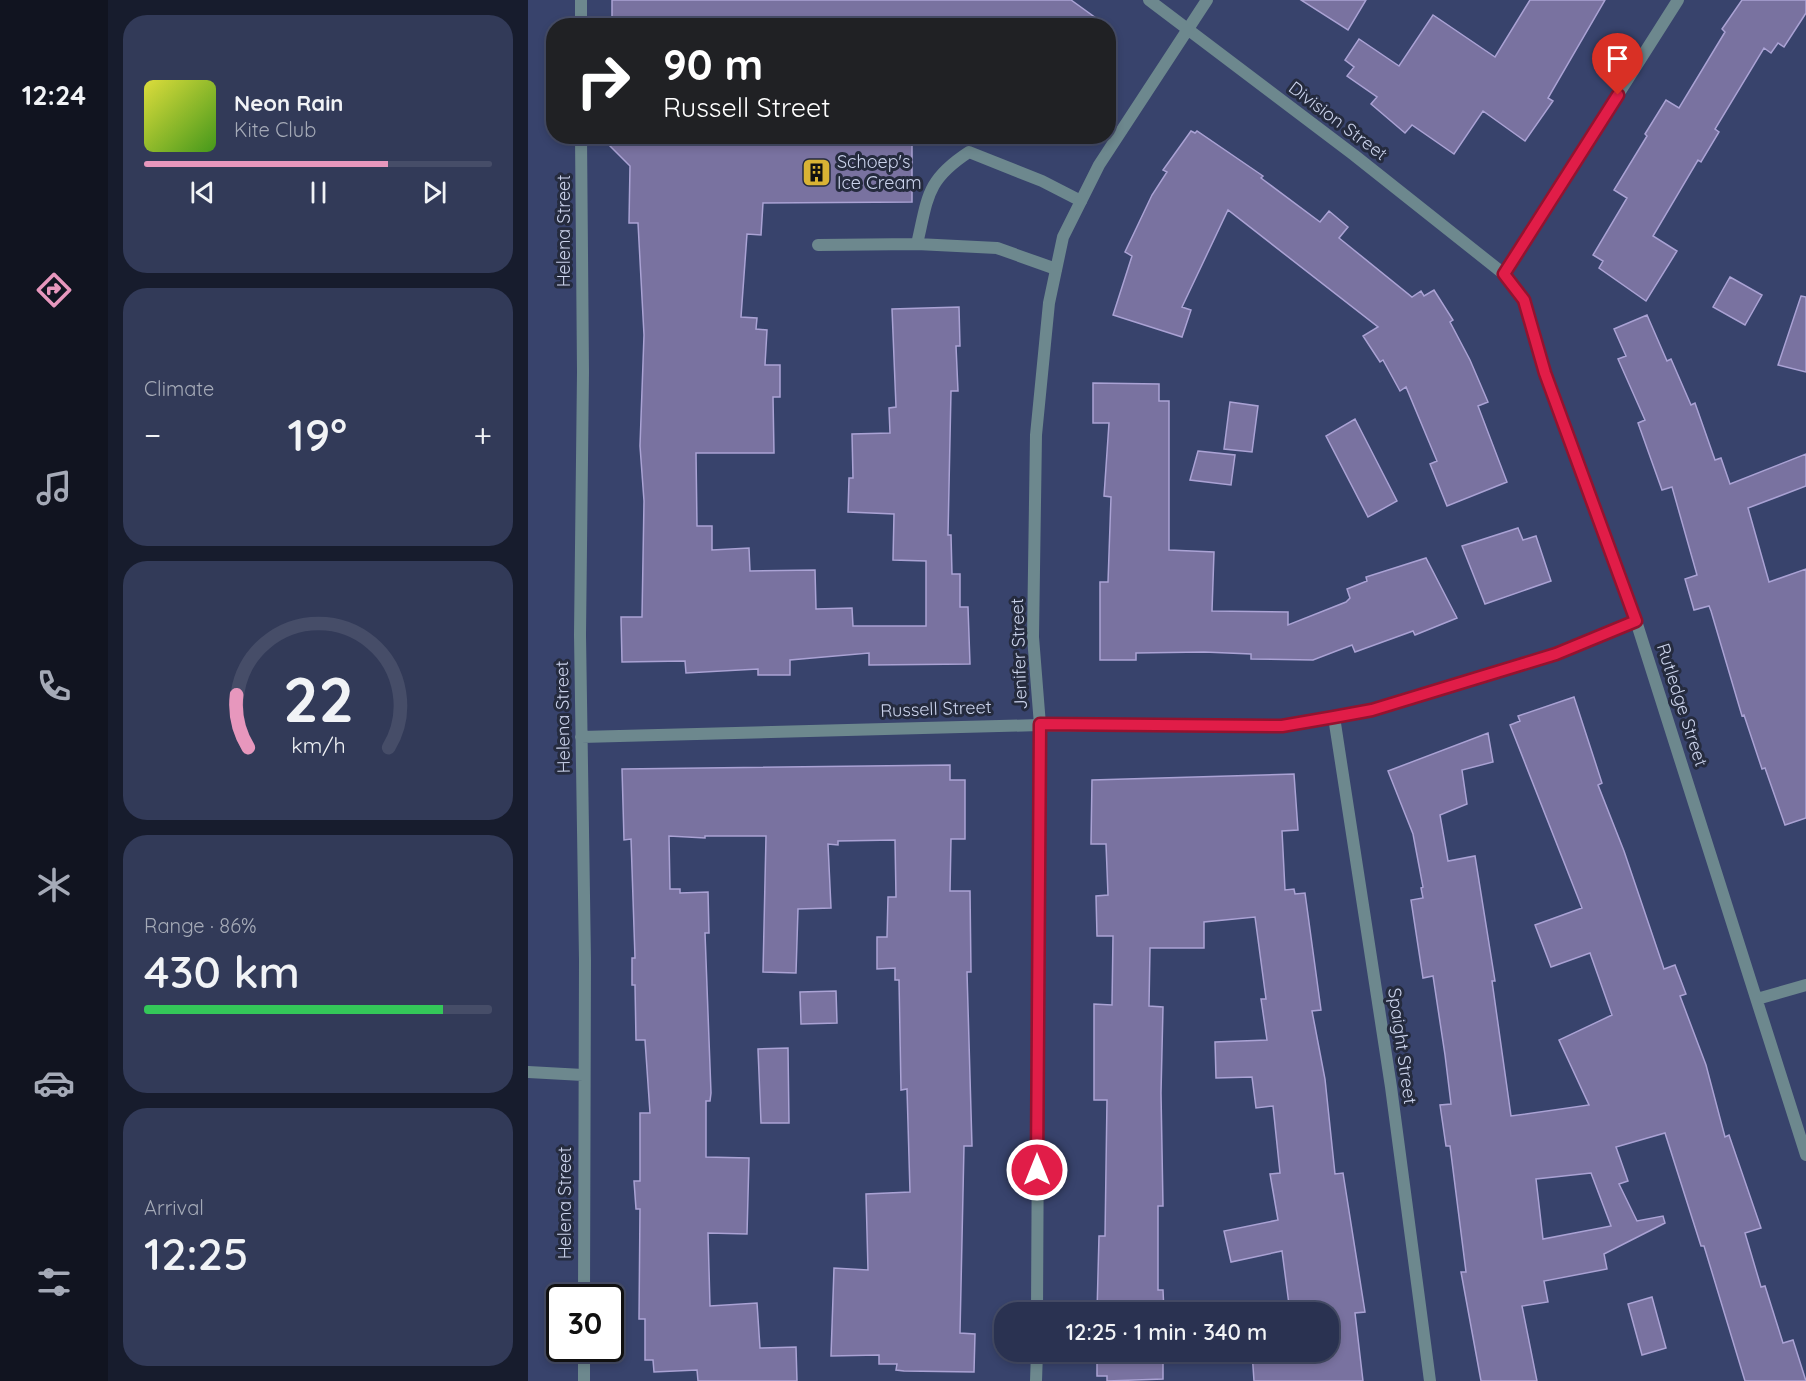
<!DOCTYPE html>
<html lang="en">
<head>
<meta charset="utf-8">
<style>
  :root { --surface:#2a3251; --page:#323a58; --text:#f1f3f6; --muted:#a5aab7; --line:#464d68; --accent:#e797bd }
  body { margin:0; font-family:Quicksand,sans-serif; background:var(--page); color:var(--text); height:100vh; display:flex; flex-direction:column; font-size:22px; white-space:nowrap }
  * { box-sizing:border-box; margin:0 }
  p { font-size:20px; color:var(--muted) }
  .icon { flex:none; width:33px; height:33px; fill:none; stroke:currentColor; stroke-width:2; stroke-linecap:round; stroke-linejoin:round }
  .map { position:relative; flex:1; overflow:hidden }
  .panel { display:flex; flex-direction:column; gap:15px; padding:15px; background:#171c2d; width:420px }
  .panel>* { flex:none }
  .banner { position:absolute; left:18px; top:18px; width:570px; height:126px; border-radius:24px; box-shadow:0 3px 9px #0003,0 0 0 2px var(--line); background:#202124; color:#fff; overflow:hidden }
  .speed { position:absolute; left:18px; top:1284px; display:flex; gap:12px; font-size:30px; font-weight:700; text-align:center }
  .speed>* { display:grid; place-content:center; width:78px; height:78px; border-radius:50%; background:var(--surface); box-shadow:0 3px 9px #0003,0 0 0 2px var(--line); line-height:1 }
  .speed .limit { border:3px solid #111; border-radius:9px; background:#fff; color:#111 }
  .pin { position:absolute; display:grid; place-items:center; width:51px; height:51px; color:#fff; margin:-62px -26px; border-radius:50% 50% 50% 0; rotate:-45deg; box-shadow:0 0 6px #0007 }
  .pin .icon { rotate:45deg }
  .me { position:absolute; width:66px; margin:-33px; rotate:0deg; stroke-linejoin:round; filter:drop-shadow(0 0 4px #0008) }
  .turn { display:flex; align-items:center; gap:21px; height:126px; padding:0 18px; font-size:27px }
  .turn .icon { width:78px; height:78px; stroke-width:2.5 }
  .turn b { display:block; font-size:42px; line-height:51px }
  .big { font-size:45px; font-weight:600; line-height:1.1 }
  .panel .tile { flex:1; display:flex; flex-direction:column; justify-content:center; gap:9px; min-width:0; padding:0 21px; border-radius:24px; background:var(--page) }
  .panel .dial { align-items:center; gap:0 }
  .dial svg { height:156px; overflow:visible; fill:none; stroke:var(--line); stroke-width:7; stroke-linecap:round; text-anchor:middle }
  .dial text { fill:var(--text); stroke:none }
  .song { display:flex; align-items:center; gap:18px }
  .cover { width:72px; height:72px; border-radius:9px; background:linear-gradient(135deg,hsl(60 70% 55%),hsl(100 70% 35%)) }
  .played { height:6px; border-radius:3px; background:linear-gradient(90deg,var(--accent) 70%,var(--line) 70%) }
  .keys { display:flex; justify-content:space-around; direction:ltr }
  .heat { display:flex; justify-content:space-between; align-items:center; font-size:33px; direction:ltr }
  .charge { height:9px; border-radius:4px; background:linear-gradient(90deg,#34c759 86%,var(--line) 0) }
  .trip { position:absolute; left:466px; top:1302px; width:345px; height:60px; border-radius:24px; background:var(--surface); box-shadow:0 3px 9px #0003,0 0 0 2px var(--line); font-weight:600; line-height:60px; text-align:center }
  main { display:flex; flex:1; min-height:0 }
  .dock { display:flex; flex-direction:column; width:108px; justify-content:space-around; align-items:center; background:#111420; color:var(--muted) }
  .dock .icon { width:42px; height:42px }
  .dock .current { color:var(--accent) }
  .dock b { font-size:27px; color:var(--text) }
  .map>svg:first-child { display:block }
  .building { fill:#7972a0; stroke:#aaa2d4; stroke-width:1.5; fill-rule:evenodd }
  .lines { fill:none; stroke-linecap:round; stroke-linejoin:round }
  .lane { stroke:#6d888e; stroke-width:12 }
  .street { stroke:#6d888e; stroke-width:12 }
  .route-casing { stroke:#92132f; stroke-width:15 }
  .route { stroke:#e11d48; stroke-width:10 }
  .labels { text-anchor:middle; stroke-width:6; stroke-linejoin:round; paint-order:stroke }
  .street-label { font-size:18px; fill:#cbd3ec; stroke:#252b3e }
  .poi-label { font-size:18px; fill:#cbd3ec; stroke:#252b3e; text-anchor:start }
</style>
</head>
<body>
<main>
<nav class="dock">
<b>12:24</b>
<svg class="icon current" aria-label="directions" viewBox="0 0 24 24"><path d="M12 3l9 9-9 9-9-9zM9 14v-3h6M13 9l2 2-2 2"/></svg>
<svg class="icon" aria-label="music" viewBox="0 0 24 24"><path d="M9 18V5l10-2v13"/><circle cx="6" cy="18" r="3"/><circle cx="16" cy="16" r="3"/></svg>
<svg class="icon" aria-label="phone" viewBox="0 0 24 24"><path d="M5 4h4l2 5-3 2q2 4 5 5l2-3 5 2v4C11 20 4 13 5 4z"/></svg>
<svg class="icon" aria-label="climate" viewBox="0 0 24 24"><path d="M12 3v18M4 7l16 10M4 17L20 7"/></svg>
<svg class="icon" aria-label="car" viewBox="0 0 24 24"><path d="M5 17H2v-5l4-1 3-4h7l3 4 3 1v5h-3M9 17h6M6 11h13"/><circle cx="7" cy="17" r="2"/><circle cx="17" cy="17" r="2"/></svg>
<svg class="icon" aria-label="filters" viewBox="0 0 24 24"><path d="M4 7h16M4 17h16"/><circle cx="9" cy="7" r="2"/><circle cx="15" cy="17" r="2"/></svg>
</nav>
<section class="panel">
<div class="tile">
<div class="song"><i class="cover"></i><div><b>Neon Rain</b><p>Kite Club</p></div></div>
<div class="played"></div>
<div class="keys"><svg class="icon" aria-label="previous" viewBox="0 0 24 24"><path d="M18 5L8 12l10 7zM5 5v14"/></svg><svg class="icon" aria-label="pause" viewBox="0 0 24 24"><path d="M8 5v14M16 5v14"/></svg><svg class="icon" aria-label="next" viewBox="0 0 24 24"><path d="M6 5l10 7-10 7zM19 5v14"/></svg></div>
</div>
<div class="tile"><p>Climate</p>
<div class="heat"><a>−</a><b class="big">19°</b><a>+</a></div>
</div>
<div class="tile dial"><svg viewBox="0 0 100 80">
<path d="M14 69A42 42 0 1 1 86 69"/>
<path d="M14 69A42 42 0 0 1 8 42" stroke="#e797bd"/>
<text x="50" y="56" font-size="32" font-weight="700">22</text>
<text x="50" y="72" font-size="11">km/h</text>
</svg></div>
<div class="tile"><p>Range · 86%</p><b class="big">430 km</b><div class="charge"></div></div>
<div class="tile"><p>Arrival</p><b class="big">12:25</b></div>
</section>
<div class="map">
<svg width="1278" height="1381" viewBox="0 0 1278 1381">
  <rect width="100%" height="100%" fill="#38436c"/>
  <path class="building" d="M 84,0 L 543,0 L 579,26 L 84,26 Z
    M 773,0 L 838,0 L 820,30 Z
    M 1002,0 L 1077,0 L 1020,98 L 1025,101 L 997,141 L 955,111 L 926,154 L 884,125 L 877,133 L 843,104 L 849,97 L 819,76 L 826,67 L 817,60 L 831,39 L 871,66 L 905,15 L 967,57 Z
    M 1214,0 L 1278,0 L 1278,13 L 1256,47 L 1250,43 L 1243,53 L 1236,48 L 1187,129 L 1191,132 L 1173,162 L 1170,160 L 1125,236 L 1149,251 L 1118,301 L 1071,268 L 1075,261 L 1065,255 L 1099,198 L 1086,190 L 1119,136 L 1117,134 L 1138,100 L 1151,108 L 1197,32 L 1194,29 Z
    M 663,131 L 667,133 L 669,131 L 735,176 L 733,178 L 792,222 L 801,211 L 820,227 L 811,238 L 884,297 L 893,291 L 896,296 L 906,290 L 925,320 L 922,322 L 942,360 L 960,402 L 950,406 L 979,482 L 919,506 L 902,464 L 909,461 L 878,387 L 872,391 L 855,360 L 852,362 L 835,336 L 850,327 L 700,210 L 654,307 L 663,310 L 654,337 L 585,315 L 604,256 L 597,252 L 624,195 L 639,172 L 635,170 Z
    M 72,136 L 384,136 L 384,202 L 235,203 L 233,235 L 219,234 L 213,317 L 229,318 L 228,329 L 239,330 L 237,365 L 252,365 L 252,397 L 245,397 L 246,453 L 168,453 L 169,526 L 184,526 L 184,550 L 221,548 L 222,571 L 287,570 L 288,609 L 324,608 L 325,626 L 398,626 L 398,561 L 365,560 L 366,514 L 320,512 L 321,478 L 325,478 L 324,434 L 362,433 L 361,408 L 368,407 L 364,309 L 431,307 L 432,346 L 428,346 L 430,391 L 423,391 L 420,535 L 423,535 L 424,574 L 432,574 L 432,607 L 440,607 L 442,664 L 341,665 L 341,653 L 262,660 L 262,675 L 230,675 L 230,669 L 158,673 L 157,661 L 94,662 L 93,617 L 114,617 L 116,501 L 112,446 L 116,335 L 110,223 L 101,223 L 102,166 Z
    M 1202,277 L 1234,295 L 1217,325 L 1185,307 Z
    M 1273,296 L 1278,297 L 1278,372 L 1250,365 Z
    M 1119,315 L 1139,361 L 1143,359 L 1163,405 L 1167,403 L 1187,460 L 1193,458 L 1202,484 L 1278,454 L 1278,486 L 1220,508 L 1241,582 L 1278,569 L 1278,818 L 1257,825 L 1237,768 L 1234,769 L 1216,715 L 1214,716 L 1183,611 L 1181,606 L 1166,610 L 1157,579 L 1169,575 L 1144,487 L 1134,490 L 1110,423 L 1117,420 L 1090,359 L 1098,356 L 1086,329 Z
    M 565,383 L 631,384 L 631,401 L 641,401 L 641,550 L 686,552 L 684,611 L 760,612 L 760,625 L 818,602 L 822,598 L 819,589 L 839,581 L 838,577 L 898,558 L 929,618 L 887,635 L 885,631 L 827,652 L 824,645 L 785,660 L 723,659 L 723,654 L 676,652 L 608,653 L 608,660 L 572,660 L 572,582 L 580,582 L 583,497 L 576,496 L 581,423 L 565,423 Z
    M 702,402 L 730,406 L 724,452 L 696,449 Z
    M 827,419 L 869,501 L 840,517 L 798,436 Z
    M 670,451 L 707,455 L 703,485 L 662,480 Z
    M 990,528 L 995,540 L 1008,536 L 1023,581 L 957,604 L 934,546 Z
    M 1046,697 L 1074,783 L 1070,785 L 1096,851 L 1136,969 L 1147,965 L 1158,994 L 1152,996 L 1178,1065 L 1197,1137 L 1201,1135 L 1233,1228 L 1217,1233 L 1233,1287 L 1237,1286 L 1255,1343 L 1265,1340 L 1278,1381 L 1217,1381 L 1176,1246 L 1173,1246 L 1137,1133 L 1088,1147 L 1100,1181 L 1091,1184 L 1109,1221 L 1135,1216 L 1137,1223 L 1076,1254 L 1079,1269 L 1016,1281 L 1020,1302 L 994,1306 L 1009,1381 L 953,1381 L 933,1272 L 938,1272 L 922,1146 L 918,1146 L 912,1105 L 923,1104 L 917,1055 L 905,976 L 895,978 L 883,900 L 895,898 L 893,888 L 895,887 L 885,834 L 860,771 L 960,733 L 965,762 L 934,770 L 939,804 L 912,815 L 920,861 L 947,856 L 967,981 L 964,981 L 983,1116 L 1061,1105 L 1031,1040 L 1084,1015 L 1062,953 L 1023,967 L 1007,925 L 1054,908 L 982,725 L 992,721 L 990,716 ZM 1063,1173 L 1083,1226 L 1015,1239 L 1008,1179 Z
    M 422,765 L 422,780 L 437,780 L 437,839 L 423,839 L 422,891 L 442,891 L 443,972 L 439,972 L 444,1146 L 436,1146 L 432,1333 L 447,1334 L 446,1372 L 376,1371 L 368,1370 L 369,1364 L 351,1364 L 351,1355 L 303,1356 L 306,1268 L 340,1270 L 338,1194 L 382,1192 L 379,1089 L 373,1090 L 371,980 L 367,980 L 367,968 L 349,969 L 349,937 L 359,937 L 360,897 L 368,897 L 367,840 L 310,841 L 310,845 L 300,844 L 303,908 L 270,909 L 268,973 L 235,972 L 238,836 L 177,836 L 177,838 L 141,836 L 142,889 L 152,889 L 152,893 L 180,892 L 181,933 L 177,933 L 183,1093 L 182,1101 L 178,1101 L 178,1157 L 221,1158 L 219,1234 L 180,1233 L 182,1306 L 229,1303 L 232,1348 L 268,1347 L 269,1381 L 170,1381 L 169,1370 L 126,1372 L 125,1360 L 117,1360 L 117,1319 L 111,1319 L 112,1209 L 108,1209 L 106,1181 L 112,1181 L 112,1113 L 122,1113 L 117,1040 L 108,1040 L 107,985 L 104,985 L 104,958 L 107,958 L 103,839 L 96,840 L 94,769 Z
    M 766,774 L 770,830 L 754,831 L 757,890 L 766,889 L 767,894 L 777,893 L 793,1010 L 784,1011 L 797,1079 L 807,1174 L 815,1173 L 837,1312 L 827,1313 L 835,1381 L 726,1381 L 724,1352 L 801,1352 L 801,1312 L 762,1312 L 754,1251 L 703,1262 L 696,1231 L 750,1220 L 742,1174 L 752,1173 L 745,1106 L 728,1108 L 724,1077 L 688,1078 L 687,1042 L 739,1040 L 733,999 L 738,999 L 727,917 L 676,922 L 676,948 L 622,948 L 621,1006 L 635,1007 L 633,1093 L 635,1206 L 630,1206 L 630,1290 L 635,1290 L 636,1312 L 569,1312 L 571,1236 L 577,1236 L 579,1100 L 566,1100 L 566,1004 L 584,1005 L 585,936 L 569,936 L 568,896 L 580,895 L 578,844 L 563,844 L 564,780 Z
    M 308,991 L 309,1023 L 273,1024 L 272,992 Z
    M 260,1048 L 261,1123 L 233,1123 L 230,1049 Z
    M 1124,1297 L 1138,1348 L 1114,1355 L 1100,1304 Z
    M 569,1352 L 635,1352 L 635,1379 L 579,1381 L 579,1376 L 569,1376 Z"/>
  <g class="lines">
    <path class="lane" d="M 389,244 C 400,197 398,180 441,152 L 514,181 L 553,201
      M 290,245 L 389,244 L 469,248 L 528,269"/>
    <path class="street" d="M 53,0 L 53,26
      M 621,0 L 826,155 L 976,274 L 996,300 L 1017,373 L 1108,621 L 1278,1155
      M 53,136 L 55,372 L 52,635 L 57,960 L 56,1298
      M 976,274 L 1150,0
      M 806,717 L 863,1087 L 902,1381
      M 53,737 L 512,725 L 754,726 L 844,710 L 1028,654 L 1108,621
      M 1229,999 L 1278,985
      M 0,1072 L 55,1075
      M 509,1312 L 512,725 L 505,637 L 508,435 L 521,303 L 535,237 L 571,165 L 679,0
      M 56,1348 L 56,1381
      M 508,1381 L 509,1352"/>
  </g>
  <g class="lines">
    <defs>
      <path id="route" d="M 509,1170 L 512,724 L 754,726 L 806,717 L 844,710 L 1028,654 L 1108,621 L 1017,373 L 996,300 L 976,274 L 1090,95"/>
    </defs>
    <use href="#route" class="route-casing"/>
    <use href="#route" class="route"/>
  </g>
  <defs>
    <symbol id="building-square" viewBox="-11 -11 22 22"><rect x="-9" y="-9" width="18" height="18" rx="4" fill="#d9b334" stroke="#252b3e"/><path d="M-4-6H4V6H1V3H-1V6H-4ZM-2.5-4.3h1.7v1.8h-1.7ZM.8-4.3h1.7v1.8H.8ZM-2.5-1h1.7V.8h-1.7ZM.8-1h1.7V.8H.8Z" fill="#111"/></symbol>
  </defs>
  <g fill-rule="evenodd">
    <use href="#building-square" x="272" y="156" width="33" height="33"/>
  </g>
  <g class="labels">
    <g class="street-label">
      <text transform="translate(810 121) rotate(37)" y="6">Division Street</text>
      <text transform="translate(36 231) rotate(-90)" y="6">Helena Street</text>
      <text transform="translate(491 654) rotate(-92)" y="6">Jenifer Street</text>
      <text transform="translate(1154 705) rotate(72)" y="6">Rutledge Street</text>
      <text transform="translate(408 709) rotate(-2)" y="6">Russell Street</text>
      <text transform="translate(35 717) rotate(-91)" y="6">Helena Street</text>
      <text transform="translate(874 1046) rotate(82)" y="6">Spaight Street</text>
      <text transform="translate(37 1203) rotate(-90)" y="6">Helena Street</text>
    </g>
    <g class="poi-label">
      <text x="309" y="168">Schoep's<tspan x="309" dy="21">Ice Cream</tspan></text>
    </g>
  </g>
</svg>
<div class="speed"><div class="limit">30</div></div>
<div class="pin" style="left:1090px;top:95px;background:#d93025"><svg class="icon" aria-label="arrive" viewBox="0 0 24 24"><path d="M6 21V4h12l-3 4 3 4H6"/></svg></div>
<svg class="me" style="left:509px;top:1170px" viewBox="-20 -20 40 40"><circle r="17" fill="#e11d48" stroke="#fff" stroke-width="3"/><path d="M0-11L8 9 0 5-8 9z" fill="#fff"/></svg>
<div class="trip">12:25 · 1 min · 340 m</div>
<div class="banner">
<div class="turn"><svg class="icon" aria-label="right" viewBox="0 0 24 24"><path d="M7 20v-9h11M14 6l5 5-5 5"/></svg><div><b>90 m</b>Russell Street</div></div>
</div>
</div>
</main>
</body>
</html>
